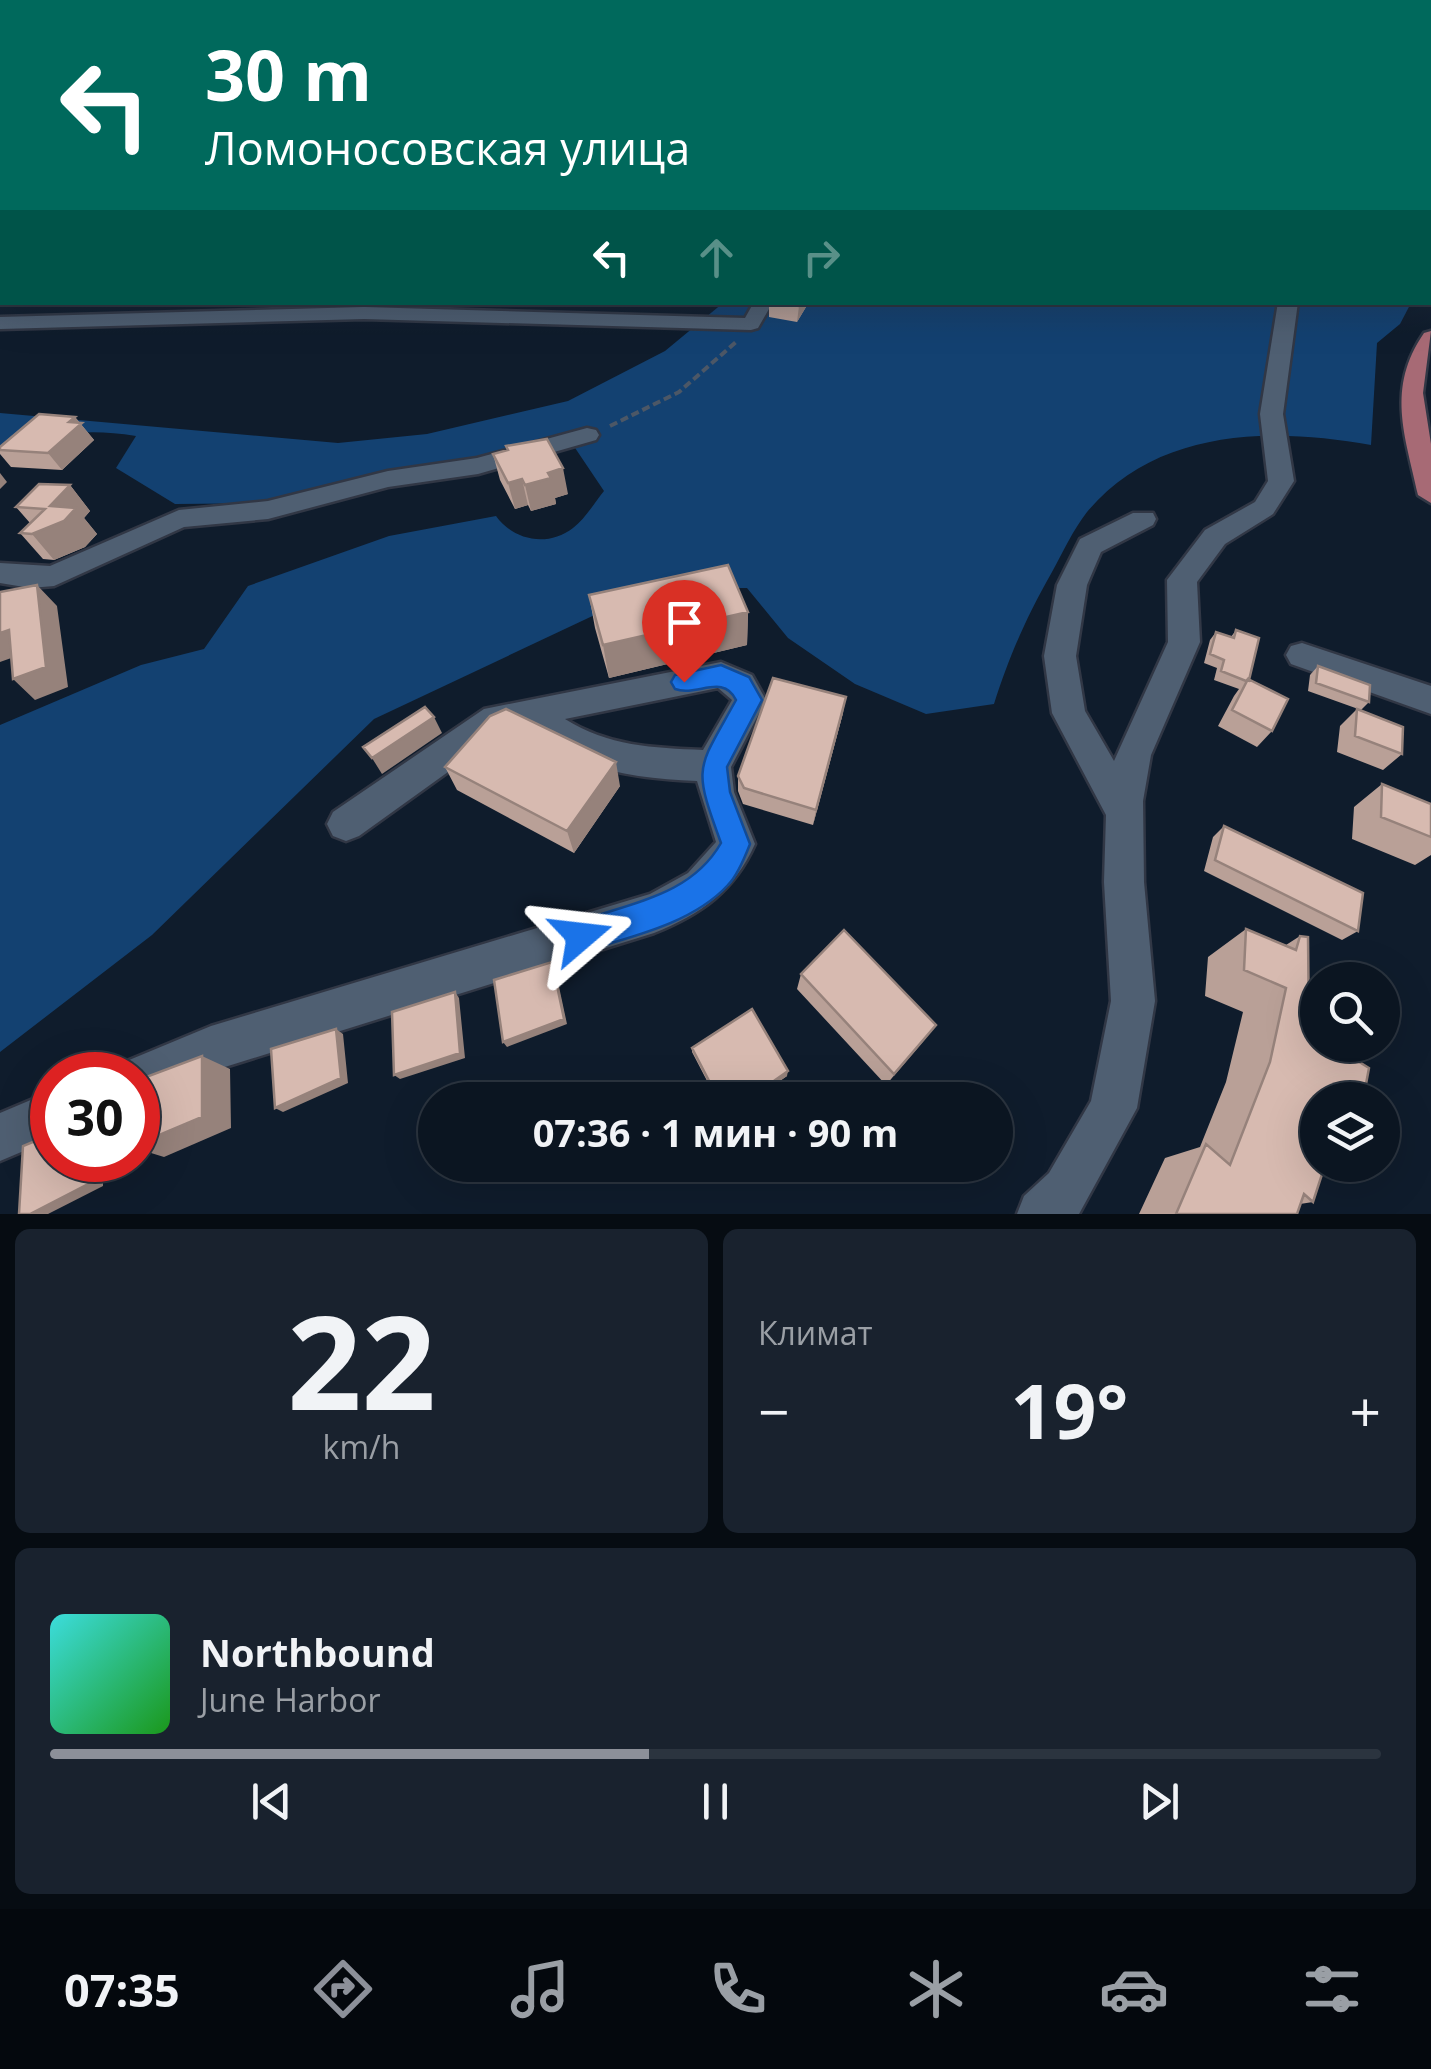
<!DOCTYPE html>
<html lang="ru">
<head>
<meta charset="utf-8">
<style>
  :root { --surface:#0b1521; --page:#19222e; --text:#f1f3f6; --muted:#9a9fa5; --line:#2b343f; --accent:#8c9099 }
  body { margin:0; font-family:"Open Sans",sans-serif; background:var(--page); color:var(--text); height:100vh; display:flex; flex-direction:column; font-size:38px; white-space:nowrap }
  * { box-sizing:border-box; margin:0 }
  p { font-size:32px; color:var(--muted) }
  .icon { flex:none; width:55px; height:55px; fill:none; stroke:currentColor; stroke-width:2; stroke-linecap:round; stroke-linejoin:round }
  .map { position:relative; height:1214px; overflow:hidden }
  .panel { display:flex; flex-direction:column; gap:15px; padding:15px; background:#060c12; flex:1 }
  .panel>* { flex:none }
  .hud { position:absolute; left:0px; top:0px; width:1432px; height:305px; box-shadow:0 10px 40px #0002,0 0 0 2px var(--line); background:#00695c; color:#fff; overflow:hidden }
  .tools { position:absolute; left:1300px; top:962px; display:grid; gap:20px }
  .tools a { display:grid; place-items:center; width:100px; height:100px; border-radius:50%; background:var(--surface); box-shadow:0 10px 40px #0002,0 0 0 2px var(--line); font-size:50px }
  .speed { position:absolute; left:30px; top:1052px; display:flex; gap:20px; font-size:50px; font-weight:700; text-align:center }
  .speed>* { display:grid; place-content:center; width:130px; height:130px; border-radius:50%; background:var(--surface); box-shadow:0 10px 40px #0002,0 0 0 2px var(--line); line-height:1 }
  .speed .limit { border:15px solid #d22; background:#fff; color:#111 }
  .pin { position:absolute; display:grid; place-items:center; width:85px; height:85px; color:#fff; margin:-102px -42px; border-radius:50% 50% 50% 0; rotate:-45deg; box-shadow:0 0 10px #0007 }
  .pin .icon { rotate:45deg }
  .me { position:absolute; width:110px; margin:-55px; rotate:73deg; stroke-linejoin:round; filter:drop-shadow(0 0 8px #0008) }
  .turn { display:flex; align-items:center; gap:35px; height:210px; padding:0 40px; font-size:45px }
  .turn .icon { width:130px; height:130px; stroke-width:2.5 }
  .turn b { display:block; font-size:70px; line-height:85px }
  .lanes { display:flex; align-items:center; height:95px; padding:0 40px; background:#0003; justify-content:center; gap:50px; direction:ltr }
  .lanes .off { opacity:.35 }
  .big { font-size:75px; font-weight:700; line-height:1.1 }
  .panel .card { flex:1; display:flex; flex-direction:column; justify-content:center; gap:15px; min-width:0; padding:0 35px; border-radius:15px; background:var(--page) }
  .panel .dial { align-items:center; gap:0 }
  .dial b { font-size:130px; line-height:1 }
  .song { display:flex; align-items:center; gap:30px }
  .cover { width:120px; height:120px; border-radius:15px; background:linear-gradient(135deg,hsl(180 70% 55%),hsl(120 70% 35%)) }
  .played { height:10px; border-radius:5px; background:linear-gradient(90deg,var(--accent) 45%,var(--line) 45%) }
  .keys { display:flex; justify-content:space-around; direction:ltr }
  .heat { display:flex; justify-content:space-between; align-items:center; font-size:55px; direction:ltr }
  .panel .tiles { flex:1; display:grid; gap:15px; grid-template-columns:1fr 1fr }
  .card:last-child { grid-column:span 2 }
  .trip { position:absolute; left:418px; top:1082px; width:595px; height:100px; border-radius:50px; background:var(--surface); box-shadow:0 10px 40px #0002,0 0 0 2px var(--line); font-weight:700; line-height:100px; text-align:center }
  .menu { display:flex; height:160px; justify-content:space-around; align-items:center; background:#04080d; color:var(--muted) }
  .menu .icon { width:70px; height:70px }
  .menu .current { color:var(--accent) }
  .menu b { font-size:45px; color:var(--text) }
  .map>svg:first-child { display:block }
  .green { fill:#134171 }
  .lines { fill:none; stroke-linecap:round; stroke-linejoin:round }
  .minor-casing { stroke:#313745; stroke-width:5 }
  .major-casing { stroke:#313745; stroke-width:5 }
  .path { stroke:#4c5766; stroke-width:4; stroke-dasharray:8 4; stroke-linecap:butt }
  .minor { fill:#4f5f72; fill-rule:evenodd }
  .major { fill:#a76a75; fill-rule:evenodd }
  .wall { fill:#b9a097 }
  .shaded-wall { fill:#96827b }
  .building { fill:#d7bab0; stroke:#96827b; stroke-width:2.5 }
  .route { fill:#1a73e8; stroke:#114b97; stroke-width:2.5 }
</style>
</head>
<body>
<div class="map">
<svg width="1431" height="1214" viewBox="0 0 1431 1214">
  <rect width="100%" height="100%" fill="#0f1c2c"/>
  <path class="green" d="M 723,303 L 1411,303 L 1400,324 L 1377,343 L 1371,445 C 1272,427 1157,428 1087,512 C 1073,530 1063,552 1052,572 C 1026,618 1010,654 994,704 L 926,714 L 855,684 L 788,638 L 747,588 L 652,588 L 374,719 L 152,935 L 0,1052 L 0,725 L 141,665 L 204,649 L 248,586 L 389,536 L 496,516 C 513,540 547,548 573,528 C 585,519 595,502 604,491 L 565,433 L 477,459 L 378,473 L 272,503 L 175,504 L 116,468 L 136,436 C 82,427 51,435 0,449 L 0,413 L 338,443 L 427,434 L 568,401 L 665,351 Z"/>
  <g class="lines">
    <defs>
      <path id="minor" d="M 754,302 L 773,302 L 758,328 L 751,330 L 364,319 L 0,329 L 0,317 L 364,307 L 745,318 Z
        M 1278,302 L 1298,302 L 1283,414 L 1294,481 L 1273,514 L 1225,544 L 1197,582 L 1200,642 L 1151,755 L 1143,801 L 1144,882 L 1155,1001 L 1137,1108 L 1079,1214 L 1017,1214 L 1024,1196 L 1049,1173 L 1091,1101 L 1111,1001 L 1104,882 L 1106,815 L 1052,713 L 1044,656 L 1057,585 L 1080,539 L 1133,513 L 1153,513 L 1156,519 L 1153,525 L 1101,552 L 1087,585 L 1076,656 L 1085,711 L 1114,761 L 1168,642 L 1167,580 L 1205,530 L 1255,502 L 1268,481 L 1260,414 Z
        M 587,428 L 596,430 L 599,435 L 596,440 L 478,474 L 388,487 L 268,519 L 184,527 L 54,586 L 30,588 L 0,583 L 0,563 L 50,566 L 179,510 L 268,501 L 388,471 L 477,458 Z
        M 1302,643 L 1431,686 L 1431,714 L 1291,664 L 1286,655 L 1291,646 Z
        M 721,662 L 752,675 L 766,700 L 731,767 L 734,792 L 755,844 C 734,891 701,914 654,933 L 212,1071 L 138,1102 L 138,1075 L 117,1075 L 122,1063 L 211,1026 L 650,894 L 688,873 L 716,842 L 697,781 C 634,778 575,771 527,727 L 505,731 L 359,836 L 346,841 L 333,836 L 327,824 L 333,812 L 484,709 ZM 718,688 L 732,700 L 703,750 C 653,748 608,746 565,719 Z
        M 52,1091 L 52,1139 L 0,1161 L 0,1113 Z"/>
      <path id="major" d="M 1431,331 L 1423,393 L 1431,444 L 1431,503 L 1418,495 C 1405,435 1386,388 1424,333 Z"/>
    </defs>
    <use href="#minor" class="minor-casing"/>
    <use href="#major" class="major-casing"/>
    <path class="path" d="M 610,426 L 679,392 L 736,342"/>
    <use href="#minor" class="minor"/>
    <use href="#major" class="major"/>
  </g>
  <path class="wall" d="M 769,302 L 809,302 L 797,322 L 769,317 Z
    M 75,417 L 94,440 L 62,470 L 11,467 L 0,454 L 0,447 Z
    M 506,446 L 568,494 L 555,498 L 556,504 L 531,511 L 528,505 L 515,509 L 500,480 L 493,454 L 507,450 Z
    M 70,485 L 90,511 L 84,518 L 97,534 L 85,547 L 54,560 L 43,559 L 20,533 L 30,523 L 16,507 Z
    M 589,595 L 748,612 L 747,645 L 609,678 L 595,628 Z
    M 1236,630 L 1249,680 L 1272,731 L 1257,747 L 1218,726 L 1234,696 L 1239,689 L 1214,680 L 1217,668 L 1204,663 L 1210,640 L 1216,632 L 1231,637 Z
    M 1318,666 L 1369,702 L 1361,710 L 1308,691 L 1310,675 Z
    M 1357,709 L 1402,754 L 1383,770 L 1337,752 L 1340,726 Z
    M 843,713 L 813,825 L 743,804 L 738,791 L 738,776 Z
    M 445,767 L 620,786 L 574,853 L 457,790 Z
    M 1382,784 L 1431,804 L 1431,855 L 1415,865 L 1352,839 L 1354,807 Z
    M 1224,826 L 1358,931 L 1342,940 L 1204,871 L 1213,837 Z
    M 1246,929 L 1286,945 L 1300,936 L 1318,1100 L 1313,1202 L 1300,1204 L 1297,1214 L 1139,1214 L 1165,1158 L 1200,1147 L 1226,1082 L 1243,1012 L 1205,996 L 1208,957 Z
    M 801,974 L 926,1038 L 886,1085 L 797,989 Z
    M 692,1048 L 787,1076 L 752,1100 L 717,1100 L 692,1052 Z"/>
  <path class="shaded-wall" d="M 801,302 L 809,302 L 797,322 L 799,306 Z
    M 75,417 L 94,440 L 62,470 L 48,453 L 69,422 Z
    M 563,468 L 568,494 L 555,498 L 556,504 L 531,511 L 525,485 L 548,473 Z
    M 0,473 L 7,482 L 0,489 Z
    M 522,479 L 528,505 L 515,509 L 508,483 Z
    M 70,485 L 90,511 L 84,518 L 97,534 L 85,547 L 54,560 L 32,534 L 50,506 Z
    M 37,585 L 57,606 L 68,687 L 35,700 L 13,679 Z
    M 748,612 L 747,645 L 609,678 L 603,645 Z
    M 9,630 L 31,651 L 0,662 L 0,633 Z
    M 846,697 L 843,713 L 813,825 L 816,810 Z
    M 434,717 L 442,733 L 382,774 L 372,758 Z
    M 616,762 L 620,786 L 574,853 L 567,831 Z
    M 552,962 L 555,968 L 567,1024 L 507,1047 L 503,1042 Z
    M 455,992 L 459,998 L 465,1058 L 400,1079 L 394,1075 Z
    M 336,1029 L 343,1034 L 348,1083 L 283,1112 L 275,1108 Z
    M 202,1056 L 230,1069 L 231,1128 L 164,1157 L 138,1149 L 138,1144 Z
    M 788,1071 L 787,1076 L 752,1100 L 747,1100 Z
    M 91,1160 L 103,1160 L 103,1186 L 48,1214 L 30,1214 Z"/>
  <path class="building" d="M 779,302 L 801,302 L 799,306 Z
    M 39,414 L 75,417 L 69,422 L 82,423 L 48,453 L 0,450 L 0,447 Z
    M 547,439 L 563,468 L 548,473 L 551,478 L 525,485 L 522,479 L 508,483 L 493,454 L 508,450 L 506,446 Z
    M 39,484 L 70,485 L 50,506 L 76,508 L 64,521 L 32,534 L 20,533 L 45,509 L 16,507 Z
    M 728,565 L 748,612 L 603,645 L 589,595 Z
    M 37,585 L 46,667 L 13,679 L 9,630 L 0,633 L 0,592 Z
    M 1236,630 L 1259,638 L 1249,680 L 1248,679 L 1246,681 L 1221,671 L 1224,660 L 1210,654 L 1216,632 L 1234,638 Z
    M 1318,666 L 1370,685 L 1369,702 L 1316,683 Z
    M 773,678 L 846,697 L 816,810 L 744,788 L 738,776 Z
    M 1248,679 L 1288,699 L 1272,731 L 1232,710 Z
    M 425,707 L 434,717 L 372,758 L 363,747 Z
    M 506,709 L 616,762 L 567,831 L 445,767 L 490,716 Z
    M 1357,709 L 1403,727 L 1402,754 L 1355,736 Z
    M 1382,784 L 1431,804 L 1431,837 L 1381,817 Z
    M 1224,826 L 1363,893 L 1358,931 L 1215,860 Z
    M 1246,929 L 1296,950 L 1300,936 L 1308,937 L 1309,1031 L 1318,1036 L 1318,1045 L 1332,1045 L 1369,1068 L 1363,1100 L 1318,1100 L 1318,1165 L 1325,1165 L 1313,1202 L 1304,1194 L 1297,1214 L 1176,1214 L 1206,1144 L 1230,1165 L 1270,1062 L 1286,988 L 1244,970 Z
    M 844,930 L 936,1025 L 894,1074 L 801,974 Z
    M 552,962 L 564,1019 L 503,1042 L 494,980 Z
    M 455,992 L 460,1053 L 394,1075 L 392,1012 Z
    M 752,1009 L 788,1071 L 747,1100 L 719,1100 L 692,1048 Z
    M 336,1029 L 341,1078 L 275,1108 L 271,1049 Z
    M 202,1056 L 202,1117 L 138,1144 L 138,1080 Z
    M 52,1125 L 52,1160 L 91,1160 L 90,1183 L 30,1214 L 19,1214 L 23,1146 L 40,1139 L 43,1129 Z"/>
  <linearGradient id="sky" x2="0" y2="1"><stop stop-color="#080f18"/><stop offset="0.49" stop-color="#314056"/><stop offset="1" stop-color="#314056" stop-opacity="0"/></linearGradient>
  <rect width="1431" height="333" fill="url(#sky)"/>
  <path class="route" d="M 721,665 L 749,677 L 762,700 L 727,767 L 730,792 L 750,844 C 745,857 738,875 728,885 C 692,924 630,937 581,952 L 570,948 L 565,936 L 570,925 C 624,903 689,899 721,843 C 692,764 697,771 736,700 C 723,673 697,697 675,689 L 671,682 L 675,675 Z"/>
</svg>
<div class="tools">
<a><svg class="icon" aria-label="search" viewBox="0 0 24 24"><circle cx="10" cy="10" r="6"/><path d="M15 15l6 6"/></svg></a>
<a><svg class="icon" aria-label="layers" viewBox="0 0 24 24"><path d="M12 4l9 5-9 5-9-5zM3 14l9 5 9-5"/></svg></a>
</div>
<div class="speed"><div class="limit">30</div></div>
<div class="pin" style="left:684px;top:682px;background:#d93025"><svg class="icon" aria-label="arrive" viewBox="0 0 24 24"><path d="M6 21V4h12l-3 4 3 4H6"/></svg></div>
<svg class="me" style="left:581px;top:936px" viewBox="-20 -20 40 40"><path d="M0-17L14 15 0 8-14 15z" fill="#1a73e8" stroke="#fff" stroke-width="4"/></svg>
<div class="trip">07:36 · 1 мин · 90 m</div>
<div class="hud">
<div class="turn"><svg class="icon" aria-label="left" viewBox="0 0 24 24"><path d="M17 20v-9H6M10 6l-5 5 5 5"/></svg><div><b>30 m</b>Ломоносовская улица</div></div>
<div class="lanes"><svg class="icon" aria-label="left" viewBox="0 0 24 24"><path d="M17 20v-9H6M10 6l-5 5 5 5"/></svg><svg class="icon off" aria-label="ahead" viewBox="0 0 24 24"><path d="M12 20V5M6 11l6-6 6 6"/></svg><svg class="icon off" aria-label="right" viewBox="0 0 24 24"><path d="M7 20v-9h11M14 6l5 5-5 5"/></svg></div>
</div>
</div>
<section class="panel">
<div class="tiles">
<div class="card dial"><b>22</b><p>km/h</p></div>
<div class="card"><p>Климат</p>
<div class="heat"><a>−</a><b class="big">19°</b><a>+</a></div>
</div>
<div class="card">
<div class="song"><i class="cover"></i><div><b>Northbound</b><p>June Harbor</p></div></div>
<div class="played"></div>
<div class="keys"><svg class="icon" aria-label="previous" viewBox="0 0 24 24"><path d="M18 5L8 12l10 7zM5 5v14"/></svg><svg class="icon" aria-label="pause" viewBox="0 0 24 24"><path d="M8 5v14M16 5v14"/></svg><svg class="icon" aria-label="next" viewBox="0 0 24 24"><path d="M6 5l10 7-10 7zM19 5v14"/></svg></div>
</div>
</div>
</section>
<nav class="menu">
<b>07:35</b>
<svg class="icon current" aria-label="directions" viewBox="0 0 24 24"><path d="M12 3l9 9-9 9-9-9zM9 14v-3h6M13 9l2 2-2 2"/></svg>
<svg class="icon" aria-label="music" viewBox="0 0 24 24"><path d="M9 18V5l10-2v13"/><circle cx="6" cy="18" r="3"/><circle cx="16" cy="16" r="3"/></svg>
<svg class="icon" aria-label="phone" viewBox="0 0 24 24"><path d="M5 4h4l2 5-3 2q2 4 5 5l2-3 5 2v4C11 20 4 13 5 4z"/></svg>
<svg class="icon" aria-label="climate" viewBox="0 0 24 24"><path d="M12 3v18M4 7l16 10M4 17L20 7"/></svg>
<svg class="icon" aria-label="car" viewBox="0 0 24 24"><path d="M5 17H2v-5l4-1 3-4h7l3 4 3 1v5h-3M9 17h6M6 11h13"/><circle cx="7" cy="17" r="2"/><circle cx="17" cy="17" r="2"/></svg>
<svg class="icon" aria-label="filters" viewBox="0 0 24 24"><path d="M4 7h16M4 17h16"/><circle cx="9" cy="7" r="2"/><circle cx="15" cy="17" r="2"/></svg>
</nav>
</body>
</html>
